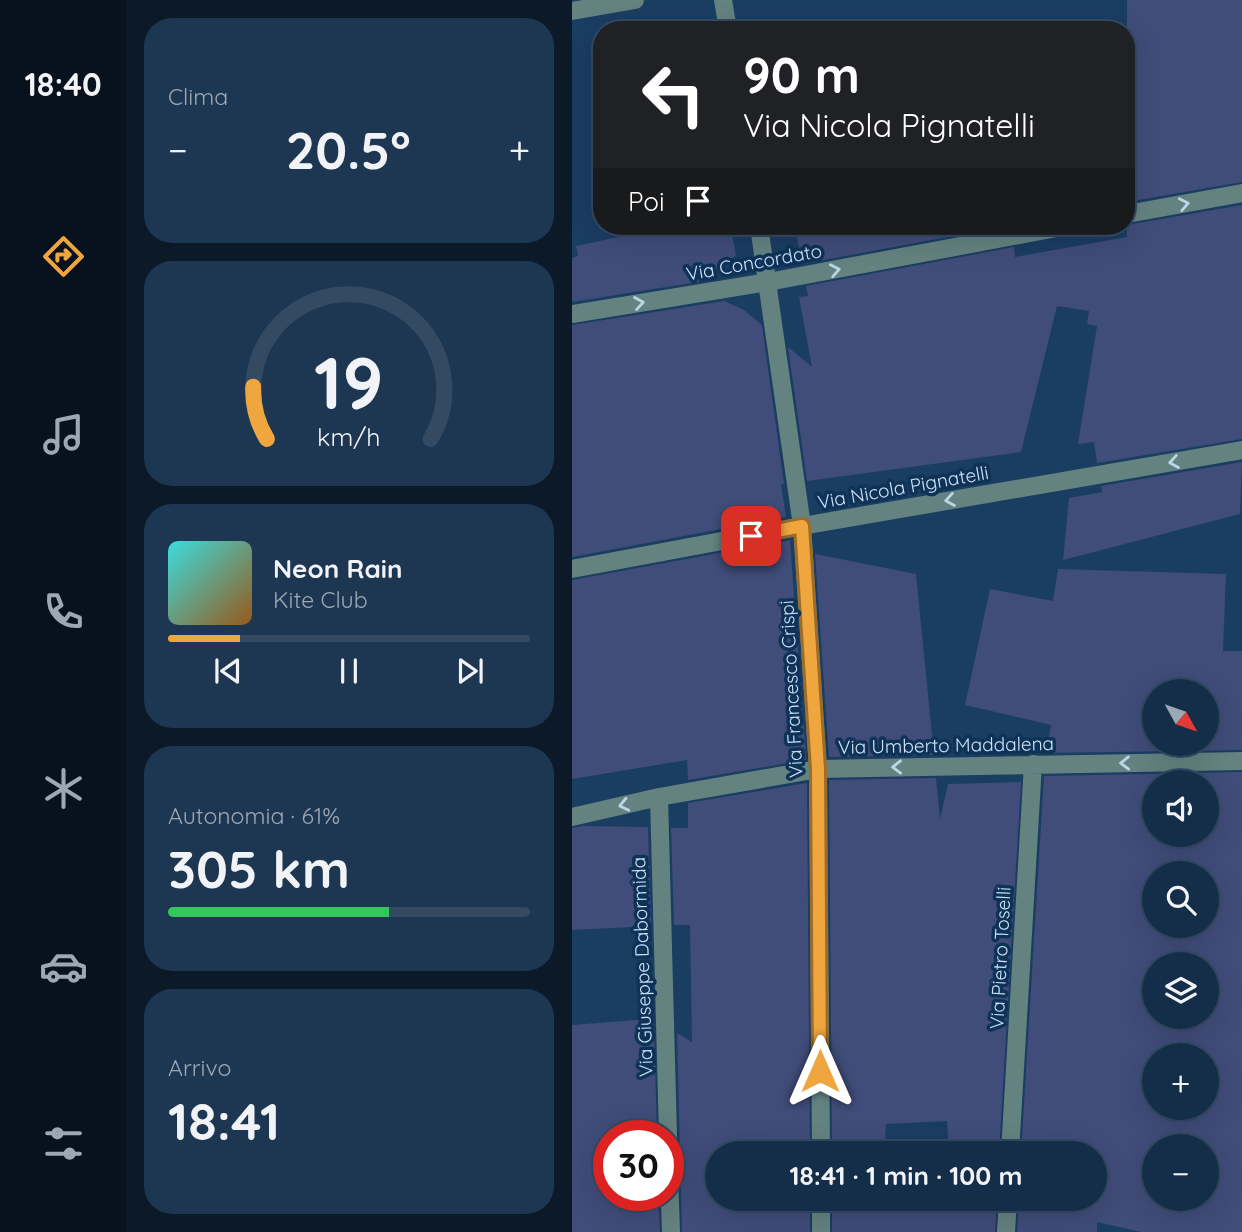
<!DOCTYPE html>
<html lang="it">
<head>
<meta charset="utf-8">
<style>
  :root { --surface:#142e4a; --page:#1d3651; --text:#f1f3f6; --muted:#9da8b5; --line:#334a62; --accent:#f0a63f }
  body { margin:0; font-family:Quicksand,sans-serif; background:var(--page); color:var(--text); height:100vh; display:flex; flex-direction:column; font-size:26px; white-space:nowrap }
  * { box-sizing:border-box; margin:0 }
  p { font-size:23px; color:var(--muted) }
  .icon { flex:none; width:38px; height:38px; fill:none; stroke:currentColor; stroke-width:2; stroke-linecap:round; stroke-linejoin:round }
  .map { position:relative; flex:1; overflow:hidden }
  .drawer { display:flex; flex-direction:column; gap:18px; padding:18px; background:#0b1929; width:446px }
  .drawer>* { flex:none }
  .banner { position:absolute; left:21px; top:21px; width:542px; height:214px; border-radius:28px; box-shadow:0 7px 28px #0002,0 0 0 2px var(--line); background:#202124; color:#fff; overflow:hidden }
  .needle { width:46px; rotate:130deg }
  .buttons { position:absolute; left:570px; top:679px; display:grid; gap:14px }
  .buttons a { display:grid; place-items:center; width:77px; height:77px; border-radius:50%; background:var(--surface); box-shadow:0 7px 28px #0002,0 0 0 2px var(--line); font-size:35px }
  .speed { position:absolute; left:21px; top:1120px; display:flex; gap:14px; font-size:35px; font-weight:700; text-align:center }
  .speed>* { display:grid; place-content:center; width:91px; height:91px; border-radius:50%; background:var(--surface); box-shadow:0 7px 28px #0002,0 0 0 2px var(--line); line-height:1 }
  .speed .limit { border:10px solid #d22; background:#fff; color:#111 }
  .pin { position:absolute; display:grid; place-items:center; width:60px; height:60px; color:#fff; margin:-30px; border-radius:14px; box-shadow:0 4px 10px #0006 }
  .me { position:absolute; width:77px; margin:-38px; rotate:0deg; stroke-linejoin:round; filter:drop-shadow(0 0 5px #0008) }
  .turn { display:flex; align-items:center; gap:24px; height:147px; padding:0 35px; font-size:32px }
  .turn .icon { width:91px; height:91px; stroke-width:2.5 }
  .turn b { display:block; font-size:49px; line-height:60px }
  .then { display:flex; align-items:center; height:66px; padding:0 35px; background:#0003; gap:14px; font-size:26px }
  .big { font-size:52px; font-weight:800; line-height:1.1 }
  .drawer .widget { flex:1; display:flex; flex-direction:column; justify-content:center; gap:10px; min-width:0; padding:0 24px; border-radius:28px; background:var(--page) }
  .drawer .dial { align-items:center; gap:0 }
  .dial svg { height:182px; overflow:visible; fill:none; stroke:var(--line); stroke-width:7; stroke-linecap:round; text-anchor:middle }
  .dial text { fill:var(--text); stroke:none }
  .song { display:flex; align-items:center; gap:21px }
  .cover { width:84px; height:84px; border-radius:10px; background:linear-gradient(135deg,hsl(180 70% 55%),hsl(30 70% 35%)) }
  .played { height:7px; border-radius:4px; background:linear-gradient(90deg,var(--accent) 20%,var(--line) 20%) }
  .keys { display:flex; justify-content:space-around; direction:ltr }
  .heat { display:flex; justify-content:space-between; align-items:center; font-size:38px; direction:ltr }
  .charge { height:10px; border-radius:5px; background:linear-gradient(90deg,#34c759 61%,var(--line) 0) }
  .trip { position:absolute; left:133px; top:1141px; width:402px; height:70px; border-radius:35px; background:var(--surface); box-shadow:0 7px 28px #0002,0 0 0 2px var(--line); font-weight:800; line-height:70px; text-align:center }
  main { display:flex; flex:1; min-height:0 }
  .dock { display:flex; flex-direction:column; width:126px; justify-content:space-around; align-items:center; background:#08121e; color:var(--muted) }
  .dock .icon { width:49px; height:49px }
  .dock .selected { color:var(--accent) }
  .dock b { font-size:32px; color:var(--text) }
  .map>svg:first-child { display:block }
  .building { fill:#404c79; fill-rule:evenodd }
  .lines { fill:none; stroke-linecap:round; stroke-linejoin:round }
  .minor { stroke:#648280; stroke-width:18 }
  .oneway { stroke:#bed4e7 }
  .route-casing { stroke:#9c6c29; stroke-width:18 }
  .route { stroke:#f0a63f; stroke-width:12 }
  .labels { text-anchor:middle; stroke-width:7; stroke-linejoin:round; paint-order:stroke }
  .street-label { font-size:19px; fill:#cee2f9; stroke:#0e3357 }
</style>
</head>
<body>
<main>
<nav class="dock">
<b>18:40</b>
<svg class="icon selected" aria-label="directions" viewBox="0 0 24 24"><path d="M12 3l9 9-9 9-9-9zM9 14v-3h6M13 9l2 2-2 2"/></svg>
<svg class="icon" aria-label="music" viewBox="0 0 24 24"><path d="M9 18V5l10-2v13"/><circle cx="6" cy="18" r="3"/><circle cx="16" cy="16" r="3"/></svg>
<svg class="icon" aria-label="phone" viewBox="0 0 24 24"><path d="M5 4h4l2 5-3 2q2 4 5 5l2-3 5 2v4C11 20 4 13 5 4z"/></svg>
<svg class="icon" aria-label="climate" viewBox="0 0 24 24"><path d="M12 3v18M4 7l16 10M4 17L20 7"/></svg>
<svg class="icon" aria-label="car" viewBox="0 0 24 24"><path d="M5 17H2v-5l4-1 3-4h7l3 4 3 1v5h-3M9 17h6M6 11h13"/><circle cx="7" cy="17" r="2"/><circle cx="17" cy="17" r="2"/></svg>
<svg class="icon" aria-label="filters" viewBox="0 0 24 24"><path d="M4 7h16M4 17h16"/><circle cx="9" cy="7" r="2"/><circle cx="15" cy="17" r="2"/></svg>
</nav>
<section class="drawer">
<div class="widget"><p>Clima</p>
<div class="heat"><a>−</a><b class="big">20.5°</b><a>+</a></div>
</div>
<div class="widget dial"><svg viewBox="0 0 100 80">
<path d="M14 69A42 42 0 1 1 86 69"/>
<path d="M14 69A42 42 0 0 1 8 46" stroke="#f0a63f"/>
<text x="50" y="56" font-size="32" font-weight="700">19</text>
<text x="50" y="72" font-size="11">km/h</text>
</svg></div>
<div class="widget">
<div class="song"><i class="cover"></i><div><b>Neon Rain</b><p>Kite Club</p></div></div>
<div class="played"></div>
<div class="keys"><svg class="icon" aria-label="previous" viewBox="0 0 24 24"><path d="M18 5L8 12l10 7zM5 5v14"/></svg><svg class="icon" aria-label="pause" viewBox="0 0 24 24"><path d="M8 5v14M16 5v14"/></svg><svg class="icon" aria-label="next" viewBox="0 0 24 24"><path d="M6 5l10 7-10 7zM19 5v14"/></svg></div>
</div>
<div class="widget"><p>Autonomia · 61%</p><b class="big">305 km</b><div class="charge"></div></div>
<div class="widget"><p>Arrivo</p><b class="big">18:41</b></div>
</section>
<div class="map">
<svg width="670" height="1232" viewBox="0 0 670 1232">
  <rect width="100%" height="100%" fill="#1a3d62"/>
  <path class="building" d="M 555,0 L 670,0 L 670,182 L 555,202 L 555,129 L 563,127 L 555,81 Z
    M 670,205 L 670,439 L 525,463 L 522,442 L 506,444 L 525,326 L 515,324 L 517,311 L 485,306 L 449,452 L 235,481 L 216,347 L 240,367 L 227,297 L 236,296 L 234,286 L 442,247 L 443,257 L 555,237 L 555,225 Z
    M 64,226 L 158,226 L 164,255 L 126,282 L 0,302 L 0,258 L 6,256 L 4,246 L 65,233 Z
    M 223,226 L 435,226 L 230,264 Z
    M 152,301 L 172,310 L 190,325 L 212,484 L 209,484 L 214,517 L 0,557 L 0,325 Z
    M 670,462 L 668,514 L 491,560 L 497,498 L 530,492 L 529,486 Z
    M 218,540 L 234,760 L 116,780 L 115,760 L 0,779 L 0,580 Z
    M 243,554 L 344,574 L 362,755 L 257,757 Z
    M 486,569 L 654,574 L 651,651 L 670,651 L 670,750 L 474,753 L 479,725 L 393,705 L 418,589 L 481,601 ZM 583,691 L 635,691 L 635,744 L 583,744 Z
    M 670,772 L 670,1232 L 569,1232 L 525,1222 L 525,1232 L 445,1232 L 447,1199 L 523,1199 L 523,1153 L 449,1153 L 472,776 ZM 583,782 L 635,782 L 635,835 L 583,835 ZM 583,873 L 635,873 L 635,926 L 583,926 ZM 583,964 L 635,964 L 635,1017 L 583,1017 ZM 583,1055 L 635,1055 L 635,1108 L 583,1108 ZM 583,1146 L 635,1146 L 635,1199 L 583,1199 Z
    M 364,778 L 368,819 L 376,784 L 449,782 L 427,1153 L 377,1153 L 375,1121 L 314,1124 L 312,1153 L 260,1153 L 257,780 Z
    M 235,783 L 238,1153 L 145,1153 L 145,1199 L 238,1199 L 238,1232 L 110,1232 L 105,1033 L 120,1042 L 118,925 L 102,925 L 99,828 L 116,828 L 116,803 Z
    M 11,826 L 76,827 L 79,926 L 0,930 L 0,828 Z
    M 78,1019 L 82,1021 L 85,1136 L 37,1136 L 37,1195 L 86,1195 L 88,1232 L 0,1232 L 0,1025 Z
    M 260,1199 L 425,1199 L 423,1232 L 260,1232 Z"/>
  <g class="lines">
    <path class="minor" d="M 151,0 L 156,30
      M 0,11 L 63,0
      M 555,214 L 670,193
      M 187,226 L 230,526 L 246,769 L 249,1153
      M 0,314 L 196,282 L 495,226
      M 0,569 L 230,526 L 670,450
      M 87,797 L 96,1136
      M 0,817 L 87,797 L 246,769 L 670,761
      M 96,1145 L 99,1232
      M 438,1153 L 461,764
      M 249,1199 L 249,1232
      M 434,1232 L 436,1199"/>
  </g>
  <defs><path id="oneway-chevron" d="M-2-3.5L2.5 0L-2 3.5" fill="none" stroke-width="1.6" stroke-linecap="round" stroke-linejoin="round" transform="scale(1.75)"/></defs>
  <g class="oneway">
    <use href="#oneway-chevron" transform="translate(612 204) rotate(-11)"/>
    <use href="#oneway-chevron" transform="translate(263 270) rotate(-11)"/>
    <use href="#oneway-chevron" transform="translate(67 303) rotate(-9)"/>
    <use href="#oneway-chevron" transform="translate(602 462) rotate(170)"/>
    <use href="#oneway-chevron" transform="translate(378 500) rotate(170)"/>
    <use href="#oneway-chevron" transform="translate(553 763) rotate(179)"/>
    <use href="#oneway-chevron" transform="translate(325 767) rotate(179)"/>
    <use href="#oneway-chevron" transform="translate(52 805) rotate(167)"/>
  </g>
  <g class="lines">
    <defs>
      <path id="route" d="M 179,536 L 230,526 L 246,769 L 248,1071"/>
    </defs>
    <use href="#route" class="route-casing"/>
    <use href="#route" class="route"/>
  </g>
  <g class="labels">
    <g class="street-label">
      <text transform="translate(182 262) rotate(-10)" y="7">Via Concordato</text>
      <text transform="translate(331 487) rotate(-10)" y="7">Via Nicola Pignatelli</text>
      <text transform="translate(219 689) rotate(-93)" y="7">Via Francesco Crispi</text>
      <text transform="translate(374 745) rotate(-1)" y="7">Via Umberto Maddalena</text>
      <text transform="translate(428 958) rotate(-87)" y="7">Via Pietro Toselli</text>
      <text transform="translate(70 967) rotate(-92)" y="7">Via Giuseppe Dabormida</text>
    </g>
  </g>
</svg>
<div class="buttons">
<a><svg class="needle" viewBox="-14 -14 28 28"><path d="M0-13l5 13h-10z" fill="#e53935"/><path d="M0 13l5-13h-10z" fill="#9da8b5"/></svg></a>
<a><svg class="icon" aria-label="sound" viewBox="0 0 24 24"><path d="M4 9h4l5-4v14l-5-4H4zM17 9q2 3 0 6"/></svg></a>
<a><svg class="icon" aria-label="search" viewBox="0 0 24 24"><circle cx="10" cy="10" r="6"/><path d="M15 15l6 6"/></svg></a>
<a><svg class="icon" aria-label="layers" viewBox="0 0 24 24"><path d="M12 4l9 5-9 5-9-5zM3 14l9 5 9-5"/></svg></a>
<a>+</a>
<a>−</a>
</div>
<div class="speed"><div class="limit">30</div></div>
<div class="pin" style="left:179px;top:536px;background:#d93025"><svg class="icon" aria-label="arrive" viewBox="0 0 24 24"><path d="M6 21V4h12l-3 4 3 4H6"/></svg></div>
<svg class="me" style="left:248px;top:1071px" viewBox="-20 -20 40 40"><path d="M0-17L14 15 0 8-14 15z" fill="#f0a63f" stroke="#fff" stroke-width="4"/></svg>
<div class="trip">18:41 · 1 min · 100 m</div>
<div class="banner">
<div class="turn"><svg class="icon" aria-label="left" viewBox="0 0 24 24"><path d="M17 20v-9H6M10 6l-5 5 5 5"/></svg><div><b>90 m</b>Via Nicola Pignatelli</div></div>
<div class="then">Poi<svg class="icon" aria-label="arrive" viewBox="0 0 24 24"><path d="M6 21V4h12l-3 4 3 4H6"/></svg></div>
</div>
</div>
</main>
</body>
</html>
